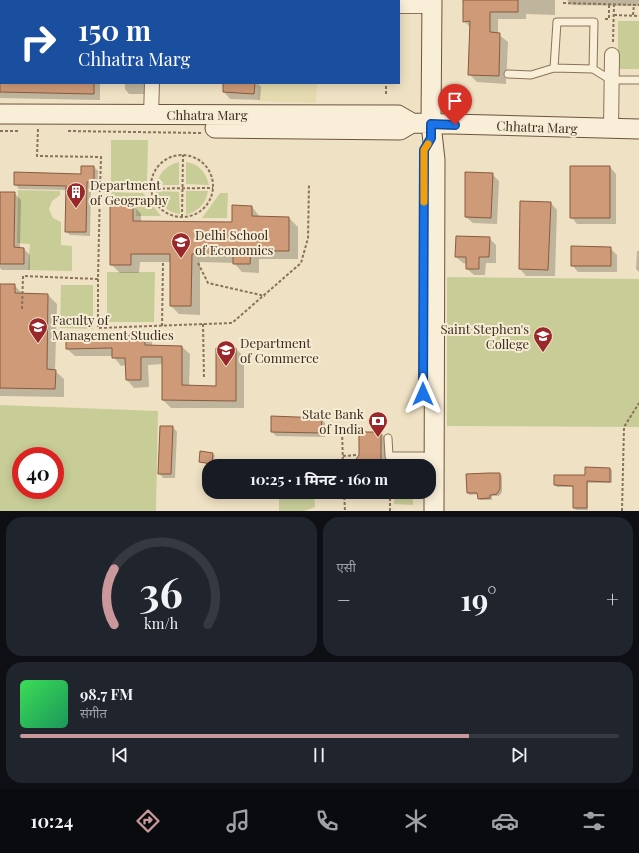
<!DOCTYPE html>
<html lang="hi">
<head>
<meta charset="utf-8">
<style>
  :root { --surface:#171b24; --page:#20242c; --text:#f1f3f6; --muted:#9ea1a6; --line:#363941; --accent:#ca989b }
  body { margin:0; font-family:"Playfair Display","Noto Sans Devanagari",serif; background:var(--page); color:var(--text); height:100vh; display:flex; flex-direction:column; font-size:15px; white-space:nowrap }
  * { box-sizing:border-box; margin:0 }
  p { font-size:13px; color:var(--muted) }
  .icon { flex:none; width:22px; height:22px; fill:none; stroke:currentColor; stroke-width:2; stroke-linecap:round; stroke-linejoin:round }
  .map { position:relative; height:511px; overflow:hidden }
  .sheet { display:flex; flex-direction:column; gap:6px; padding:6px; background:#0d0f14; flex:1 }
  .sheet>* { flex:none }
  .guide { position:absolute; left:0px; top:0px; width:400px; height:84px; box-shadow:0 2px 10px #0003; background:#1a4fa0; color:#fff; overflow:hidden }
  .speed { position:absolute; left:12px; top:447px; display:flex; gap:8px; font-size:20px; font-weight:700; text-align:center }
  .speed>* { display:grid; place-content:center; width:52px; height:52px; border-radius:50%; background:var(--surface); box-shadow:0 2px 10px #0003; line-height:1 }
  .speed .limit { border:6px solid #d22; background:#fff; color:#111 }
  .pin { position:absolute; display:grid; place-items:center; width:34px; height:34px; color:#fff; margin:-41px -17px; border-radius:50% 50% 50% 0; rotate:-45deg; box-shadow:0 0 4px #0007 }
  .pin .icon { rotate:45deg }
  .me { position:absolute; width:44px; margin:-22px; rotate:0deg; stroke-linejoin:round; filter:drop-shadow(0 0 3px #0008) }
  .turn { display:flex; align-items:center; gap:14px; height:84px; padding:0 12px; font-size:18px }
  .turn .icon { width:52px; height:52px; stroke-width:2.5 }
  .turn b { display:block; font-size:28px; line-height:34px }
  .big { font-size:30px; font-weight:700; line-height:1.1 }
  .sheet .widget { flex:1; display:flex; flex-direction:column; justify-content:center; gap:6px; min-width:0; padding:0 14px; border-radius:16px; background:var(--page) }
  .sheet .dial { align-items:center; gap:0 }
  .dial svg { height:104px; overflow:visible; fill:none; stroke:var(--line); stroke-width:7; stroke-linecap:round; text-anchor:middle }
  .dial text { fill:var(--text); stroke:none }
  .song { display:flex; align-items:center; gap:12px }
  .cover { width:48px; height:48px; border-radius:6px; background:linear-gradient(135deg,hsl(130 70% 55%),hsl(150 70% 35%)) }
  .played { height:4px; border-radius:2px; background:linear-gradient(90deg,var(--accent) 75%,var(--line) 75%) }
  .keys { display:flex; justify-content:space-around; direction:ltr }
  .heat { display:flex; justify-content:space-between; align-items:center; font-size:22px; direction:ltr }
  .sheet .tiles { flex:1; display:grid; gap:6px; grid-template-columns:1fr 1fr }
  .widget:last-child { grid-column:span 2 }
  .trip { position:absolute; left:202px; top:459px; width:234px; height:40px; border-radius:16px; background:var(--surface); box-shadow:0 2px 10px #0003; font-weight:700; line-height:40px; text-align:center }
  .tab-bar { display:flex; height:64px; justify-content:space-around; align-items:center; background:#090b0e; color:var(--muted) }
  .tab-bar .icon { width:28px; height:28px }
  .tab-bar .active { color:var(--accent) }
  .tab-bar b { font-size:18px; color:var(--text) }
  .map>svg:first-child { display:block }
  .farmland { fill:#e5dbb0 }
  .green { fill:#c8cd97; fill-rule:evenodd }
  .shadow { fill:#0003 }
  .building { fill:#ce9a78; stroke:#895b3f }
  .lines { fill:none; stroke-linecap:round; stroke-linejoin:round }
  .lane-casing { stroke:#8a725a; stroke-width:9 }
  .street-casing { stroke:#8a725a; stroke-width:16 }
  .secondary-casing { stroke:#6c533d; stroke-width:21 }
  .path { stroke:#8a725a; stroke-width:2; stroke-dasharray:3 2; stroke-linecap:butt }
  .lane { stroke:#f9eed7; stroke-width:7 }
  .street { stroke:#f9eed7; stroke-width:14 }
  .secondary { stroke:#f9eed7; stroke-width:19 }
  .route-casing { stroke:#114b97; stroke-width:10 }
  .route { stroke:#1a73e8; stroke-width:7 }
  .slow { stroke:#f59e0b; stroke-width:7 }
  .labels { text-anchor:middle; stroke-width:4; stroke-linejoin:round; paint-order:stroke }
  .street-label { font-size:13px; fill:#392b1e; stroke:#f6ebd3 }
  .poi-label { font-size:13px; fill:#392b1e; stroke:#f6ebd3; text-anchor:start }
</style>
</head>
<body>
<div class="map">
<svg width="639" height="511" viewBox="0 0 639 511">
  <rect width="100%" height="100%" fill="#efe1c3"/>
  <path class="farmland" d="M 258,83 L 317,83 L 316,103 L 258,101 Z"/>
  <path class="green" d="M 618,21 L 639,21 L 639,69 L 618,69 Z
    M 111,140 L 148,140 L 147,185 L 111,185 Z
    M 179,162 L 179,185 L 157,185 C 159,172 167,165 179,162 Z
    M 186,162 C 199,164 206,172 209,185 L 186,184 Z
    M 18,190 L 60,191 L 60,195 L 52,201 L 49,209 L 53,218 L 61,222 L 61,245 L 72,246 L 72,271 L 28,270 L 30,244 L 17,243 Z
    M 156,191 L 179,192 L 180,214 C 166,212 159,204 156,191 Z
    M 186,191 L 208,191 C 206,204 198,211 186,215 Z
    M 106,192 L 143,193 L 161,216 L 136,216 L 136,203 L 106,202 Z
    M 220,193 L 228,193 L 227,218 L 202,218 Z
    M 107,272 L 155,272 L 154,322 L 107,322 Z
    M 447,277 L 639,279 L 639,427 L 447,426 Z
    M 61,285 L 93,285 L 93,329 L 60,328 Z
    M 0,405 L 158,411 L 156,511 L 0,511 ZM 21,456 L 55,456 L 55,490 L 21,490 Z
    M 279,492 L 314,492 L 315,507 L 304,511 L 279,511 Z
    M 395,492 L 413,492 L 413,505 L 394,504 Z"/>
  <path class="shadow" d="M 0,0 L 135,0 L 135,1 L 1,1 L 1,29 Z
    M 464,0 L 555,0 L 555,15 L 526,14 L 526,19 L 498,19 L 498,34 L 508,42 L 506,84 L 477,82 L 469,74 L 471,28 L 464,21 Z
    M 567,0 L 639,0 L 639,6 L 572,5 Z
    M 0,64 L 1,83 L 100,83 L 100,100 L 0,98 Z
    M 125,83 L 147,83 L 147,94 L 129,94 L 125,89 Z
    M 224,83 L 257,83 L 261,87 L 260,100 L 230,99 L 224,92 Z
    M 94,167 L 98,171 L 97,186 L 91,186 L 90,236 L 70,235 L 66,231 L 67,190 L 19,189 L 15,184 L 82,175 Z
    M 610,167 L 616,174 L 616,224 L 577,224 L 571,217 Z
    M 492,174 L 499,181 L 497,224 L 473,223 L 466,217 Z
    M 0,193 L 14,193 L 21,200 L 20,248 L 24,249 L 30,255 L 30,270 L 2,270 L 0,268 Z
    M 521,202 L 551,203 L 557,210 L 555,276 L 526,276 L 520,269 Z
    M 133,205 L 141,214 L 141,222 L 233,223 L 252,207 L 260,217 L 289,218 L 298,227 L 298,259 L 259,259 L 259,273 L 242,272 L 234,263 L 200,262 L 200,315 L 179,314 L 171,306 L 171,262 L 140,262 L 139,273 L 120,273 L 111,264 Z
    M 489,238 L 496,245 L 496,263 L 486,263 L 485,275 L 474,275 L 467,269 L 467,264 L 463,263 L 456,257 Z
    M 610,248 L 617,255 L 617,272 L 578,272 L 572,265 Z
    M 637,251 L 639,251 L 639,272 L 636,269 Z
    M 0,285 L 14,285 L 23,294 L 48,295 L 57,304 L 55,371 L 64,379 L 64,397 L 0,396 Z
    M 145,334 L 152,342 L 152,346 L 182,347 L 190,354 L 189,386 L 217,387 L 236,349 L 244,357 L 244,408 L 171,408 L 163,400 L 163,364 L 148,365 L 149,387 L 134,388 L 127,380 L 126,365 L 121,366 L 113,356 L 75,356 L 67,349 Z
    M 321,419 L 325,423 L 325,437 L 276,436 L 272,432 Z
    M 173,427 L 177,432 L 175,478 L 163,478 L 159,473 Z
    M 360,433 L 381,433 L 388,440 L 387,466 L 353,466 L 360,455 Z
    M 201,452 L 215,455 L 213,465 L 200,462 Z
    M 610,469 L 612,470 L 612,483 L 588,483 L 588,510 L 576,510 L 574,508 L 574,487 L 557,487 L 555,485 Z
    M 500,474 L 502,476 L 502,492 L 499,496 L 492,496 L 492,500 L 480,500 L 478,494 L 470,495 L 468,493 Z"/>
  <path class="building" d="M 463,0 L 518,0 L 518,12 L 490,12 L 490,32 L 500,33 L 499,76 L 468,75 L 470,21 L 463,22 Z
    M 0,83 L 94,83 L 94,94 L 0,92 Z
    M 223,83 L 255,83 L 254,94 L 223,92 Z
    M 81,166 L 94,166 L 94,182 L 87,182 L 86,232 L 65,232 L 66,186 L 14,185 L 14,172 L 81,174 Z
    M 570,166 L 610,166 L 610,218 L 570,218 Z
    M 465,172 L 493,173 L 491,218 L 465,217 Z
    M 0,192 L 15,192 L 14,247 L 24,248 L 24,264 L 0,264 Z
    M 520,201 L 551,202 L 548,270 L 519,269 Z
    M 110,204 L 133,204 L 133,221 L 232,222 L 232,205 L 252,206 L 252,216 L 289,217 L 289,251 L 251,251 L 250,264 L 233,264 L 233,254 L 192,254 L 191,306 L 170,306 L 170,254 L 131,254 L 131,265 L 110,265 Z
    M 456,236 L 490,237 L 489,257 L 479,257 L 479,269 L 466,269 L 466,257 L 455,257 Z
    M 571,246 L 611,247 L 611,266 L 571,266 Z
    M 0,284 L 15,284 L 15,293 L 48,294 L 47,369 L 56,370 L 55,389 L 0,388 Z
    M 145,333 L 145,345 L 182,346 L 182,385 L 216,386 L 216,348 L 236,348 L 236,401 L 162,400 L 162,357 L 141,357 L 141,380 L 126,380 L 125,358 L 112,358 L 112,348 L 66,349 L 66,335 Z
    M 271,416 L 322,418 L 321,433 L 271,432 Z
    M 160,426 L 173,426 L 171,474 L 158,474 Z
    M 359,432 L 381,432 L 381,466 L 351,466 L 359,455 Z
    M 200,451 L 213,453 L 212,464 L 199,462 Z
    M 585,467 L 610,468 L 610,482 L 587,481 L 587,508 L 573,508 L 573,486 L 554,485 L 554,475 L 585,475 Z
    M 489,473 L 500,473 L 500,489 L 497,494 L 490,495 L 490,498 L 478,499 L 477,493 L 467,493 L 466,474 Z"/>
  <g class="lines">
    <defs>
      <path id="lane" d="M 554,68 L 557,22 L 594,22 L 593,69
        M 508,74 L 531,75 L 554,68 L 593,69 L 611,80 L 639,80
        M 388,438 L 389,456 L 423,456"/>
      <path id="street" d="M 154,0 L 154,1
        M 379,1 L 379,0
        M 399,6 L 432,6
        M 0,46 L 1,46
        M 151,115 L 152,83
        M 611,129 L 612,55"/>
      <path id="secondary" d="M 432,0 L 431,124 L 435,160 L 434,511
        M 0,114 L 398,115 L 412,123 L 639,129
        M 215,128 L 400,130 L 412,123"/>
    </defs>
    <use href="#lane" class="lane-casing"/>
    <use href="#street" class="street-casing"/>
    <use href="#secondary" class="secondary-casing"/>
    <path class="path" d="M 563,3 L 639,5
      M 614,15 L 639,16
      M 633,15 L 634,5
      M 605,19 L 609,19 L 609,4
      M 613,42 L 614,4
      M 386,94 L 386,83
      M 38,129 L 37,156 L 101,157 L 100,189 L 213,188
      M 0,131 L 19,131
      M 68,131 L 201,133
      M151 186a31 31 0 1 1 62 0a31 31 0 1 1-62 0Z
      M 182,217 L 183,155
      M 198,263 L 208,283 L 265,296
      M 98,279 L 98,328 L 232,323 L 301,263 L 308,238 L 309,184
      M 22,309 L 23,276 L 98,279 L 100,189
      M 203,324 L 204,379
      M 162,326 L 163,263
      M 342,427 L 343,466
      M 343,456 L 357,455
      M 344,492 L 345,511
      M 390,511 L 390,492
      M 622,511 L 624,427 L 639,403"/>
    <use href="#lane" class="lane"/>
    <use href="#street" class="street"/>
    <use href="#secondary" class="secondary"/>
  </g>
  <g class="lines">
    <defs>
      <path id="route" d="M 423,394 L 424,150 L 431,138 L 431,124 L 455,125"/>
    </defs>
    <use href="#route" class="route-casing"/>
    <use href="#route" class="route"/>
    <path class="slow" d="M 424,202 L 424,150 L 428,144"/>
  </g>
  <defs>
    <symbol id="building-pin" viewBox="-11 -11 22 30"><path d="M0 17L-7.5 6A9.5 9.5 0 1 1 7.5 6Z" fill="#9a282b" stroke="#f6ebd3"/><path d="M-4-6H4V6H1V3H-1V6H-4ZM-2.5-4.3h1.7v1.8h-1.7ZM.8-4.3h1.7v1.8H.8ZM-2.5-1h1.7V.8h-1.7ZM.8-1h1.7V.8H.8Z" fill="#fff"/></symbol>
    <symbol id="university-pin" viewBox="-11 -11 22 30"><path d="M0 17L-7.5 6A9.5 9.5 0 1 1 7.5 6Z" fill="#9a282b" stroke="#f6ebd3"/><path d="M0-5L7-2L0 1L-7-2ZM-4 1L0 2.5L4 1V4Q0 6-4 4Z" fill="#fff"/></symbol>
    <symbol id="bank-pin" viewBox="-11 -11 22 30"><path d="M0 17L-7.5 6A9.5 9.5 0 1 1 7.5 6Z" fill="#9a282b" stroke="#f6ebd3"/><path d="M-6-4H6V4H-6ZM0-2.3a2.3 2.3 0 1 0 0 4.6a2.3 2.3 0 1 0 0-4.6Z" fill="#fff"/></symbol>
  </defs>
  <g fill-rule="evenodd">
    <use href="#building-pin" x="65" y="181" width="22" height="30"/>
    <use href="#university-pin" x="170" y="231" width="22" height="30"/>
    <use href="#university-pin" x="27" y="316" width="22" height="30"/>
    <use href="#university-pin" x="532" y="325" width="22" height="30"/>
    <use href="#university-pin" x="215" y="339" width="22" height="30"/>
    <use href="#bank-pin" x="367" y="410" width="22" height="30"/>
  </g>
  <g class="labels">
    <g class="street-label">
      <text x="207" y="120">Chhatra Marg</text>
      <text transform="translate(537 127) rotate(2)" y="5">Chhatra Marg</text>
    </g>
    <g class="poi-label">
      <text x="90" y="190">Department<tspan x="90" dy="15">of Geography</tspan></text>
      <text x="195" y="240">Delhi School<tspan x="195" dy="15">of Economics</tspan></text>
      <text x="52" y="325">Faculty of<tspan x="52" dy="15">Management Studies</tspan></text>
      <text x="529" y="334" text-anchor="end">Saint Stephen's<tspan x="529" dy="15">College</tspan></text>
      <text x="240" y="348">Department<tspan x="240" dy="15">of Commerce</tspan></text>
      <text x="364" y="419" text-anchor="end">State Bank<tspan x="364" dy="15">of India</tspan></text>
    </g>
  </g>
</svg>
<div class="speed"><div class="limit">40</div></div>
<div class="pin" style="left:455px;top:125px;background:#d93025"><svg class="icon" aria-label="arrive" viewBox="0 0 24 24"><path d="M6 21V4h12l-3 4 3 4H6"/></svg></div>
<svg class="me" style="left:423px;top:394px" viewBox="-20 -20 40 40"><path d="M0-17L14 15 0 8-14 15z" fill="#1a73e8" stroke="#fff" stroke-width="4"/></svg>
<div class="trip">10:25 · 1 मिनट · 160 m</div>
<div class="guide">
<div class="turn"><svg class="icon" aria-label="right" viewBox="0 0 24 24"><path d="M7 20v-9h11M14 6l5 5-5 5"/></svg><div><b>150 m</b>Chhatra Marg</div></div>
</div>
</div>
<section class="sheet">
<div class="tiles">
<div class="widget dial"><svg viewBox="0 0 100 80">
<path d="M14 69A42 42 0 1 1 86 69"/>
<path d="M14 69A42 42 0 0 1 14 26" stroke="#ca989b"/>
<text x="50" y="56" font-size="32" font-weight="700">36</text>
<text x="50" y="72" font-size="11">km/h</text>
</svg></div>
<div class="widget"><p>एसी</p>
<div class="heat"><a>−</a><b class="big">19°</b><a>+</a></div>
</div>
<div class="widget">
<div class="song"><i class="cover"></i><div><b>98.7 FM</b><p>संगीत</p></div></div>
<div class="played"></div>
<div class="keys"><svg class="icon" aria-label="previous" viewBox="0 0 24 24"><path d="M18 5L8 12l10 7zM5 5v14"/></svg><svg class="icon" aria-label="pause" viewBox="0 0 24 24"><path d="M8 5v14M16 5v14"/></svg><svg class="icon" aria-label="next" viewBox="0 0 24 24"><path d="M6 5l10 7-10 7zM19 5v14"/></svg></div>
</div>
</div>
</section>
<nav class="tab-bar">
<b>10:24</b>
<svg class="icon active" aria-label="directions" viewBox="0 0 24 24"><path d="M12 3l9 9-9 9-9-9zM9 14v-3h6M13 9l2 2-2 2"/></svg>
<svg class="icon" aria-label="music" viewBox="0 0 24 24"><path d="M9 18V5l10-2v13"/><circle cx="6" cy="18" r="3"/><circle cx="16" cy="16" r="3"/></svg>
<svg class="icon" aria-label="phone" viewBox="0 0 24 24"><path d="M5 4h4l2 5-3 2q2 4 5 5l2-3 5 2v4C11 20 4 13 5 4z"/></svg>
<svg class="icon" aria-label="climate" viewBox="0 0 24 24"><path d="M12 3v18M4 7l16 10M4 17L20 7"/></svg>
<svg class="icon" aria-label="car" viewBox="0 0 24 24"><path d="M5 17H2v-5l4-1 3-4h7l3 4 3 1v5h-3M9 17h6M6 11h13"/><circle cx="7" cy="17" r="2"/><circle cx="17" cy="17" r="2"/></svg>
<svg class="icon" aria-label="filters" viewBox="0 0 24 24"><path d="M4 7h16M4 17h16"/><circle cx="9" cy="7" r="2"/><circle cx="15" cy="17" r="2"/></svg>
</nav>
</body>
</html>
